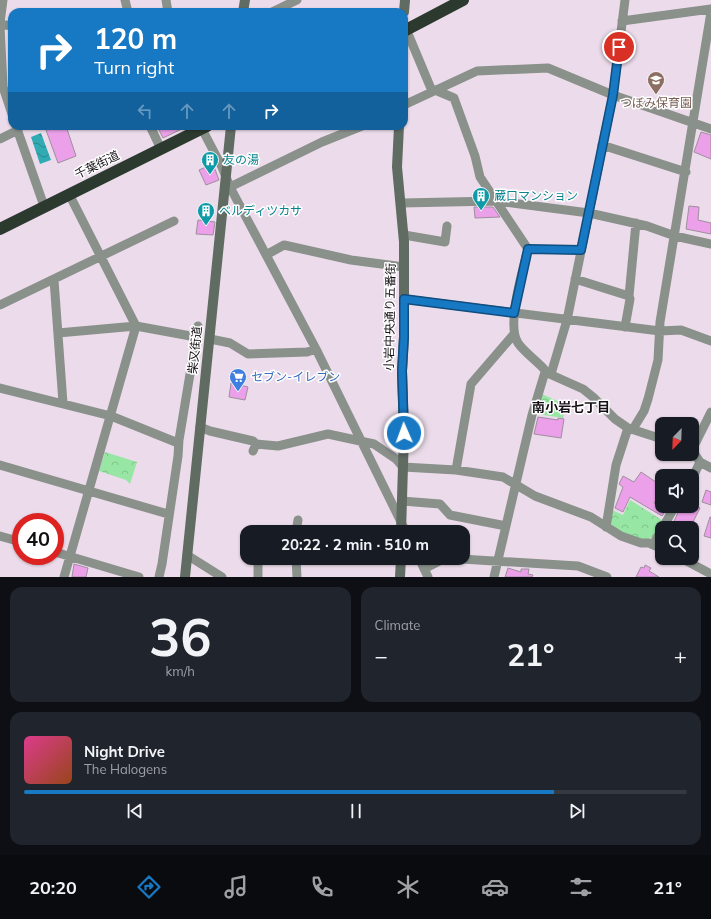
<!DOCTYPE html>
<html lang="en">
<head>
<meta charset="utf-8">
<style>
  :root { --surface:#171b24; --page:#20242c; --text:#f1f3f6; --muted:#9ea1a6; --line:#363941; --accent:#1778c4 }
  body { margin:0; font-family:Mulish,"Noto Sans JP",sans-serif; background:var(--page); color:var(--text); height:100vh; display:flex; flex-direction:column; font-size:15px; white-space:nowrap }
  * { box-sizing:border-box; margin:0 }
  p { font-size:13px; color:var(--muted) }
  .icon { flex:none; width:22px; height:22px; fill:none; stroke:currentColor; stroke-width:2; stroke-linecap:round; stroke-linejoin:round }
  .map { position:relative; height:577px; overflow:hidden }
  .side { display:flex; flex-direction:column; gap:10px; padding:10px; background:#0d0f14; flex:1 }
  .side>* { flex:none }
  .top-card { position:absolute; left:8px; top:8px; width:400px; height:122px; border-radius:12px; box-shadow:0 1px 3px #0004; background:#1778c4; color:#fff; overflow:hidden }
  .needle { width:26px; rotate:203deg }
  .controls { position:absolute; left:655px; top:417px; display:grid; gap:8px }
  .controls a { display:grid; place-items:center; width:44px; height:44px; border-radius:8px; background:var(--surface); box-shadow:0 1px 3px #0004; font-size:20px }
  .speed { position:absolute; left:12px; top:513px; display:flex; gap:8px; font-size:20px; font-weight:700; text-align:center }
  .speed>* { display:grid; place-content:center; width:52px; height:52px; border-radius:50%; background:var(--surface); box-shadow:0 1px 3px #0004; line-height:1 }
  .speed .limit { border:6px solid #d22; background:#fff; color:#111 }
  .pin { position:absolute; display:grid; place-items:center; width:34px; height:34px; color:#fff; margin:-17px; border:2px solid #fff; border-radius:50%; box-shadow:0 1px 4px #0007 }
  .me { position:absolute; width:44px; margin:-22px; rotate:358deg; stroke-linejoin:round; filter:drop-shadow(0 0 3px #0008) }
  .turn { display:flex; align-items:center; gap:14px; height:84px; padding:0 20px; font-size:18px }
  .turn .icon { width:52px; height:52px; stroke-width:2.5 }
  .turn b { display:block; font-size:28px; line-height:34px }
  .lanes { display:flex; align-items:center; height:38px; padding:0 20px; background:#0003; justify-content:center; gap:20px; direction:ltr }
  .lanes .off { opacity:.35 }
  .big { font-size:30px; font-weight:700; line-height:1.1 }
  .side .card { flex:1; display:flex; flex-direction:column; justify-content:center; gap:6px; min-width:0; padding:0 14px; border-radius:12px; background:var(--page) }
  .side .dial { align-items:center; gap:0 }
  .dial b { font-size:52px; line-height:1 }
  .song { display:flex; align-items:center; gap:12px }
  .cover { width:48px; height:48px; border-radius:6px; background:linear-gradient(135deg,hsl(330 70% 55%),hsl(20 70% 35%)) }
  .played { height:4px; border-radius:2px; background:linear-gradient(90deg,var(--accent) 80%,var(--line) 80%) }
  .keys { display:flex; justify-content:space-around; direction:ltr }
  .heat { display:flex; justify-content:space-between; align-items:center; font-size:22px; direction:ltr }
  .side .tiles { flex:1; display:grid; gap:10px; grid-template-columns:1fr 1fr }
  .card:last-child { grid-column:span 2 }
  .trip { position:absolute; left:240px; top:525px; width:230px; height:40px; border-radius:12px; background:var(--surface); box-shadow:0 1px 3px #0004; font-weight:700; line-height:40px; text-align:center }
  .tab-bar { display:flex; height:64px; justify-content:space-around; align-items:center; background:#090b0e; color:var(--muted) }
  .tab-bar .icon { width:28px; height:28px }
  .tab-bar .active { color:var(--accent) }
  .tab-bar b { font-size:18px; color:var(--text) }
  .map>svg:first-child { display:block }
  .forest { fill:url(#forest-crowns) }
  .water { fill:url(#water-waves) }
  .building { fill:#eba0e9; stroke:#9e8f9d }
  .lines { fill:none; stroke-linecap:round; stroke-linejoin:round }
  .street { stroke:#8a918b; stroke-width:9 }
  .secondary { stroke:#606b62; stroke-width:10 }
  .highway { stroke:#2b392e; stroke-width:12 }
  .route-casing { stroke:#0f4e7f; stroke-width:10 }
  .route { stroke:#1778c4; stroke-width:7 }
  .labels { text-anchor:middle; stroke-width:3; stroke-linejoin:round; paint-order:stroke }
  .education-label { font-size:12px; fill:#785e54; stroke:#fff }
  .culture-label { font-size:12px; fill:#0d838f; stroke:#fff; text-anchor:start }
  .street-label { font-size:12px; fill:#151015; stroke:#fff }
  .shop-label { font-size:12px; fill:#366cbe; stroke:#fff; text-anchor:start }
  .neighbourhood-label { font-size:13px; font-weight:bold; fill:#151015; stroke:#fff }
</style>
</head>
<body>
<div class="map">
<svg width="711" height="577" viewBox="0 0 711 577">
  <defs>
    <pattern id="forest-crowns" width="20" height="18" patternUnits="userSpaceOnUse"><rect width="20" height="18" fill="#97e6a4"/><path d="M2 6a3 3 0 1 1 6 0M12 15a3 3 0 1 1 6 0" fill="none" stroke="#81c48c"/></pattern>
    <pattern id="water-waves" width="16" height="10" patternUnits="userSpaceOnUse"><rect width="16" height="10" fill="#31abb3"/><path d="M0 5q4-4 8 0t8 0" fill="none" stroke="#288a90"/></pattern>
  </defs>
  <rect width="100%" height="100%" fill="#ecdceb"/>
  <path class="forest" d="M 542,394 L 566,405 L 563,418 L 537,414 Z
    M 105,452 L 137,462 L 130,484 L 126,480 L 99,471 Z
    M 630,500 L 662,520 L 652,538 C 638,543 621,532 610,524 L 612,510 L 623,515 Z"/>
  <path class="water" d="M 41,133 L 51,160 L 40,164 L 31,137 Z"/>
  <path class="building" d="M 52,126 L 66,126 L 76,156 L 58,163 L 46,130 L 53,128 Z
    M 157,126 L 188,126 L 163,138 Z
    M 701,132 L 711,135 L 711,159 L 694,152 Z
    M 213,164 L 219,180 L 206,185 L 199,170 Z
    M 689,206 L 699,207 L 698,220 L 711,223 L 711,234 L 686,229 Z
    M 474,207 L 493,207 L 500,217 L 475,218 Z
    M 198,220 L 215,222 L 213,235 L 196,234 Z
    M 231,383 L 248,387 L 245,400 L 229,397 Z
    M 538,417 L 558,420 L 558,418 L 564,419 L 561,438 L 534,434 Z
    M 641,472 L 662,486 L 657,494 L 659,496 L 654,503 L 666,510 L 662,516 L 630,497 L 623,512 L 615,508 L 623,487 L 619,484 L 623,476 L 634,482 Z
    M 706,490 L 711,492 L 711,505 L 702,502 Z
    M 692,503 L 700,508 L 690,528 L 671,528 L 681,506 L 692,506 Z
    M 710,517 L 711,517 L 711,538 L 704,536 Z
    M 74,564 L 88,568 L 86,577 L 72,577 Z
    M 645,565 L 651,568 L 649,571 L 659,577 L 636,577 L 641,567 L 644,568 Z
    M 508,568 L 521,572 L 521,569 L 529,569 L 528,574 L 533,575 L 532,577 L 505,577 Z"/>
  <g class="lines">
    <path class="street" d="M 125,0 L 128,12
      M 166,0 L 168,12
      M 272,12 L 297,0
      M 622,21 L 711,9
      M 0,23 L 3,0
      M 0,24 L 12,26
      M 0,25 L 3,87 L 12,114
      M 404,33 L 409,36 L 432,91
      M 435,90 L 454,98 L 475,156 L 480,177 L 528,249 C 523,269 506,325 518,343 C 524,352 536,360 544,369 L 545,372 L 583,389 L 593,397 L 615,419 L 628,428 L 662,439
      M 404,105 L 477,71 L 548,68 L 613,95 L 711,129
      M 16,126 L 44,206
      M 150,126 L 161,149
      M 202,129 L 222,167 L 230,187 L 316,349 L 406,532
      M 0,139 L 18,130
      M 602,145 L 686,172
      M 230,187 L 322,142 L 362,126
      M 402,203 L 496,201 L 589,213 L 647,226 L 675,236 L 711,244
      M 404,235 L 445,242 L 447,226
      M 528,249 L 581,250
      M 266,255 L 284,245 L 351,260 L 404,267
      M 575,279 L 629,296 L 630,299 L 625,327
      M 54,280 L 63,403
      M 629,296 L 636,223
      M 404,299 L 660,331 L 681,330 L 711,341
      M 0,305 L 174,221
      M 58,333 L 136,326 L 196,337
      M 210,339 L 230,343 L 248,354 L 307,352 L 316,349
      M 551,374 L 567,320 L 613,95 L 625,0
      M 0,388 L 111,416 L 178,443
      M 200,427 L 210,431 L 253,441 L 256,444
      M 633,429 L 644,411 L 648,399 L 658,360 L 660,322 L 711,12
      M 692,450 L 711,412
      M 692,450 L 700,462 L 711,468
      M 253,451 L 256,444 L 278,446 L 328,434 L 374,444 L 396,459 L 403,467 L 456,470 L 503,477 L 535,496 L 591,517 L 621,536 L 641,543 L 649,543 L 653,545
      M 0,465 L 168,514
      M 456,470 L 471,384 L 514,334
      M 692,479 L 700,462
      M 402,501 L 440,504 L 450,515 L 506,526
      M 606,527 L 616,465 L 628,428
      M 296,532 L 298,520
      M 0,536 L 21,542
      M 662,549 L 653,545 L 675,506
      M 55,552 L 139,577
      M 187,555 L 222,577
      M 258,558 L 258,577
      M 296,558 L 297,577
      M 419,558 L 428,577
      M 681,558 L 711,574
      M 424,569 L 445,558 L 578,566 L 607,577
      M 64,577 L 136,326 L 69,194
      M 159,577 L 162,564 L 178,456 L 179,440 L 198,326
      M 494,577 L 532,415 L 545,372"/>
    <path class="secondary" d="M 243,12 L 245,0
      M 404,12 L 405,0
      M 399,126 L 397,167 L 404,242 L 404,337 L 402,371 L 404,433 L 401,532
      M 185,577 L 231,126
      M 400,577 L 401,558"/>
    <path class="highway" d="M 404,31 L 463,0
      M 0,229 L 207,126"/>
  </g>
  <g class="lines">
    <defs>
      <path id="route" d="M 404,433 L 402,371 L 404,337 L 404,299 L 514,313 L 528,249 L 581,250 L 613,95 L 619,47"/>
    </defs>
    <use href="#route" class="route-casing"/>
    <use href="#route" class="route"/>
  </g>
  <defs>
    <symbol id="school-pin" viewBox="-11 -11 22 30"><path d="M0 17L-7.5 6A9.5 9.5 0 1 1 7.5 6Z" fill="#8d6e63" stroke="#fff"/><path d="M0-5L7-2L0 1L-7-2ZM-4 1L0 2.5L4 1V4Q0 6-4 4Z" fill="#fff"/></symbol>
    <symbol id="building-pin" viewBox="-11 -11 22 30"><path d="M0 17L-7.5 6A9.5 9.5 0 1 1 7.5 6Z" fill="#0f9aa8" stroke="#fff"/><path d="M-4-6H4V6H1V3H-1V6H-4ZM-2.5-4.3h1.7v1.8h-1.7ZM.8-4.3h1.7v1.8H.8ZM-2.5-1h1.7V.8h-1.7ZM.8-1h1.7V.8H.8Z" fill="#fff"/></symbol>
    <symbol id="supermarket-pin" viewBox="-11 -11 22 30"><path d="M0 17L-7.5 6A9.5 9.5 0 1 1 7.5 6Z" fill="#3f7fe0" stroke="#fff"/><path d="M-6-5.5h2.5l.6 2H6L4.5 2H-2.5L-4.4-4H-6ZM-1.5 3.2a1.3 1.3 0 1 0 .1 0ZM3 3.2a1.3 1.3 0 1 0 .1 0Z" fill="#fff"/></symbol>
  </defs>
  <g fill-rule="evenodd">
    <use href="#school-pin" x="646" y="70" width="20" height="27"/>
    <use href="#building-pin" x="200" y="150" width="20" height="27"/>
    <use href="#building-pin" x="471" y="186" width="20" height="27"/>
    <use href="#building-pin" x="196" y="201" width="20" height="27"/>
    <use href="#supermarket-pin" x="228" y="367" width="20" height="27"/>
  </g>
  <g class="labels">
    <g class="education-label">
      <text x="656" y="107">つぼみ保育園</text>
    </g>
    <g class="culture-label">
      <text x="223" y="164">友の湯</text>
      <text x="494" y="200">蔵口マンション</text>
      <text x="219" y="215">ベルディツカサ</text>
    </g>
    <g class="street-label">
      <text transform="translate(97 165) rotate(-26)" y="4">千葉街道</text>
      <text transform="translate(390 317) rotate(-89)" y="4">小岩中央通り五番街</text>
      <text transform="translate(195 350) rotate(-84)" y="4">柴又街道</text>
    </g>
    <g class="shop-label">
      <text x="251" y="381">セブン-イレブン</text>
    </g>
    <g class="neighbourhood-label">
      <text x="571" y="412">南小岩七丁目</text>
    </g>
  </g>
</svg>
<div class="controls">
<a><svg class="needle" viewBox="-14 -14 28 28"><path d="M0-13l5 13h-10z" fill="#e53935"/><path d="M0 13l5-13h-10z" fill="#9ea1a6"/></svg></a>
<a><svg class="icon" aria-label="sound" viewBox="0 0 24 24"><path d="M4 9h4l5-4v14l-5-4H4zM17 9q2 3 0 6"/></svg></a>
<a><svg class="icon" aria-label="search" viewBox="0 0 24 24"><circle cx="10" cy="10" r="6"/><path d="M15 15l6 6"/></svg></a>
</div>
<div class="speed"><div class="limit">40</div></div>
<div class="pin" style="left:619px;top:47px;background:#d93025"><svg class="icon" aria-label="arrive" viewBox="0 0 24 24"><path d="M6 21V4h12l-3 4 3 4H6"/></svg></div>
<svg class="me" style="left:404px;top:433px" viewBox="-20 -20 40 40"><circle r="17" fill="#1778c4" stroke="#fff" stroke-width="3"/><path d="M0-11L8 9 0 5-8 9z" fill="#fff"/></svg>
<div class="trip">20:22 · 2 min · 510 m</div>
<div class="top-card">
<div class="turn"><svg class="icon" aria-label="right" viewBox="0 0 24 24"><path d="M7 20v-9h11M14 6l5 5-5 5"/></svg><div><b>120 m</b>Turn right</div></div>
<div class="lanes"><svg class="icon off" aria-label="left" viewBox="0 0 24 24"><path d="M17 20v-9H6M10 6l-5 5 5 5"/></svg><svg class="icon off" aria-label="ahead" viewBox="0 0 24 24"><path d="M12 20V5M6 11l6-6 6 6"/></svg><svg class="icon off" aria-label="ahead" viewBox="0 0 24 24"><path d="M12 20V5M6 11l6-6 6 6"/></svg><svg class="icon" aria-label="right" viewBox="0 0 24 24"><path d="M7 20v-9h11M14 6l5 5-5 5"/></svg></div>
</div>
</div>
<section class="side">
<div class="tiles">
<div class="card dial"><b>36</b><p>km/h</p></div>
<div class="card"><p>Climate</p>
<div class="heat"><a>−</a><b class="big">21°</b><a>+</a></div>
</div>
<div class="card">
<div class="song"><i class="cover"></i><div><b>Night Drive</b><p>The Halogens</p></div></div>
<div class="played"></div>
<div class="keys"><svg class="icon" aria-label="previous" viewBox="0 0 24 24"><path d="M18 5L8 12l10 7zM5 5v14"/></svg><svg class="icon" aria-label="pause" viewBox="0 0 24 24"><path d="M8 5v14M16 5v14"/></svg><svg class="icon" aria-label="next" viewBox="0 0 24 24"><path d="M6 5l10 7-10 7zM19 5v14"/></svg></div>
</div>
</div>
</section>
<nav class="tab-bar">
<b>20:20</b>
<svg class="icon active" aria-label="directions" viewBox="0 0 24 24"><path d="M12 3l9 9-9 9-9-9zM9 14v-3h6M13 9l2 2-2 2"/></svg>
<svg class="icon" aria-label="music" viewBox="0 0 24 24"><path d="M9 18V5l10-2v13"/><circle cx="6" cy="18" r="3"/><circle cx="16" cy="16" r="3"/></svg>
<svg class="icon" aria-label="phone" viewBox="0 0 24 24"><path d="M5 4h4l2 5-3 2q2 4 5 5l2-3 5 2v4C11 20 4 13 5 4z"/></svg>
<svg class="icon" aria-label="climate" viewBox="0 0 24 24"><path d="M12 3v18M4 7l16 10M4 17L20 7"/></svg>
<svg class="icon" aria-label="car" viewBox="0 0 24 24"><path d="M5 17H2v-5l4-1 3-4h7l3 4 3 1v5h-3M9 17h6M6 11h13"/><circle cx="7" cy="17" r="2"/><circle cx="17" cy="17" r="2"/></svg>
<svg class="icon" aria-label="filters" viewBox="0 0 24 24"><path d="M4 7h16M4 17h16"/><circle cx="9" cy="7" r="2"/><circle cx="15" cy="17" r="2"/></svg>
<b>21°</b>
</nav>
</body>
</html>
